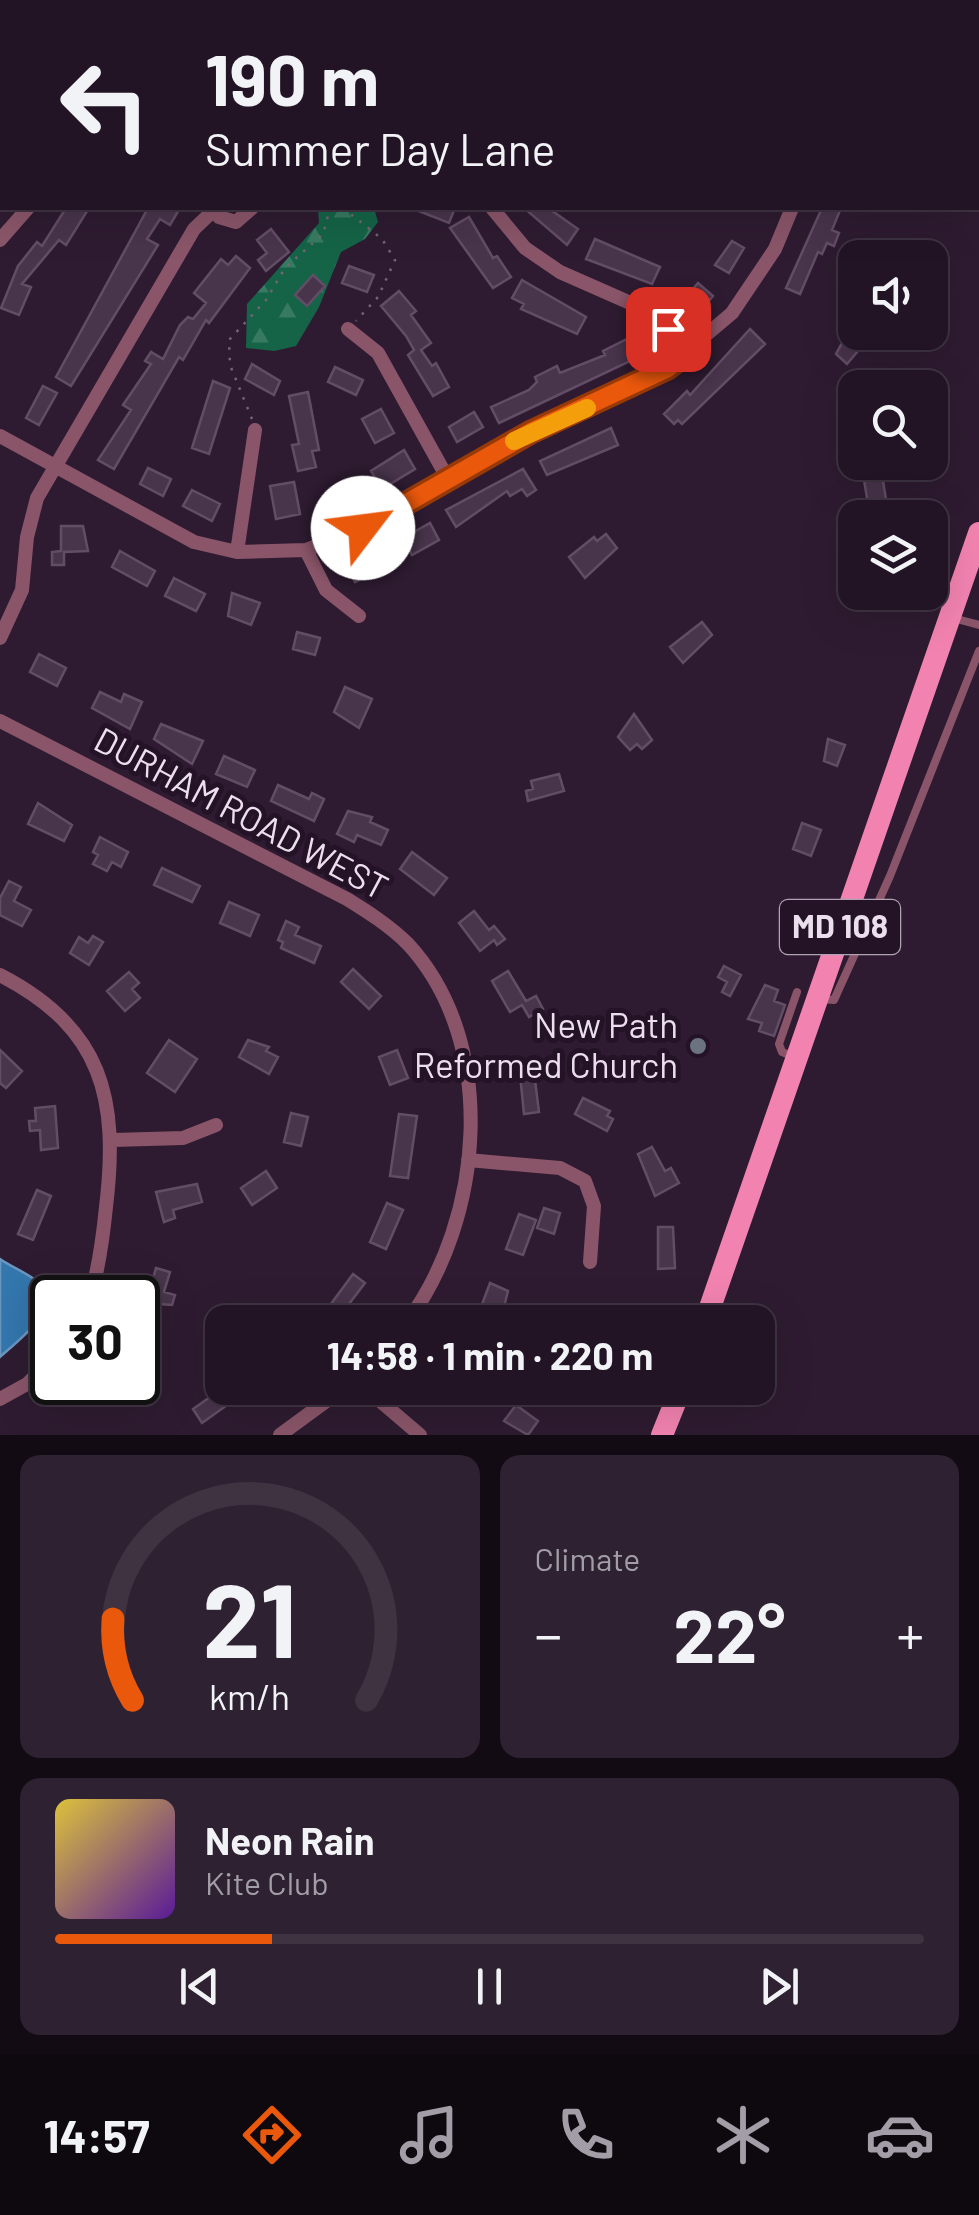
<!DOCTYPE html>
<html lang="en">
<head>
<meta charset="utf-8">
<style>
  :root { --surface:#221425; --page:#2e2132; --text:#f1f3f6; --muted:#a29ea7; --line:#3f3342; --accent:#ea580c }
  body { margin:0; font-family:Barlow,sans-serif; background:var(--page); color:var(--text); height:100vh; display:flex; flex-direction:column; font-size:38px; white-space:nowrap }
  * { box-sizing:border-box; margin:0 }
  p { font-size:32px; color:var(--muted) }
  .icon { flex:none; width:55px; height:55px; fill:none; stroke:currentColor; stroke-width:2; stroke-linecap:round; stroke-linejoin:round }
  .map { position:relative; height:1435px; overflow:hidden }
  .drawer { display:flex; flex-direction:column; gap:20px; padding:20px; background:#130b14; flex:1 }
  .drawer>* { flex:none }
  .banner { position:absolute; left:0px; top:0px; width:980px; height:210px; box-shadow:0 10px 40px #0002,0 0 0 2px var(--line); background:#221425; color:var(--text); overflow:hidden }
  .buttons { position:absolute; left:838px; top:240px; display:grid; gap:20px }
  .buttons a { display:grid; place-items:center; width:110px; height:110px; border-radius:20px; background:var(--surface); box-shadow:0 10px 40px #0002,0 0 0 2px var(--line); font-size:50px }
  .speed { position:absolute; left:30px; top:1275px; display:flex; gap:20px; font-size:50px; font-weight:700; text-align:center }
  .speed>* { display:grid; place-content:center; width:130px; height:130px; border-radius:50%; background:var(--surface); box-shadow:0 10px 40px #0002,0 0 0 2px var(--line); line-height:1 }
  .speed .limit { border:5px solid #111; border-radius:15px; background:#fff; color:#111 }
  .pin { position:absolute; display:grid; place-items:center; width:85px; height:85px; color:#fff; margin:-42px; border-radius:20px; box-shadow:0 5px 15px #0006 }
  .me { position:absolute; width:110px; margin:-55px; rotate:60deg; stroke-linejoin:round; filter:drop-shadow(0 0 8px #0008) }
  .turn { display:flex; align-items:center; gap:35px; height:210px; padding:0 40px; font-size:45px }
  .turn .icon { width:130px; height:130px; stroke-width:2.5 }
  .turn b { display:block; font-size:70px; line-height:85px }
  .big { font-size:75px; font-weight:700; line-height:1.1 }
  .drawer .tile { flex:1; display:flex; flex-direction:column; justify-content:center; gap:15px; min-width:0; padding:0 35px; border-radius:20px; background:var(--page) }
  .drawer .dial { align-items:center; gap:0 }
  .dial svg { height:260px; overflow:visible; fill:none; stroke:var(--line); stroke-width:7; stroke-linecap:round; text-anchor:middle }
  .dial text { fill:var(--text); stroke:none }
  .song { display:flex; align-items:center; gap:30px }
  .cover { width:120px; height:120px; border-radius:15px; background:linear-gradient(135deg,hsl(50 70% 55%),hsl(270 70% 35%)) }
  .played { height:10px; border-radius:5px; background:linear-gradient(90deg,var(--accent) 25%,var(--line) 25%) }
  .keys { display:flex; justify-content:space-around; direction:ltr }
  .heat { display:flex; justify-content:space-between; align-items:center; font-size:55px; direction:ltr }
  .drawer .tiles { flex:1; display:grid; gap:20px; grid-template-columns:1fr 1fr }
  .tile:last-child { grid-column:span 2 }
  .trip { position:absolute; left:205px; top:1305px; width:570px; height:100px; border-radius:20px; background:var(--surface); box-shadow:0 10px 40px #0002,0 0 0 2px var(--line); font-weight:700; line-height:100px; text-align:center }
  .tab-bar { display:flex; height:160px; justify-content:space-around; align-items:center; background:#0e080f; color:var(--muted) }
  .tab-bar .icon { width:70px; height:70px }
  .tab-bar .selected { color:var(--accent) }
  .tab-bar b { font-size:45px; color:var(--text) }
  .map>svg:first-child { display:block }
  .forest { fill:url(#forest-firs) }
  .water { fill:#3377ad; stroke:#6a96c0; stroke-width:2.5 }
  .building { fill:#48344b; stroke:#634d66; stroke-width:2.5 }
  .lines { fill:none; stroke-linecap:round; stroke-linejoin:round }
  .path { stroke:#756477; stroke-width:2.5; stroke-dasharray:2.5 8; stroke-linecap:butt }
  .lane { stroke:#8a5569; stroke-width:8 }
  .street { stroke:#8a5569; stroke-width:14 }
  .primary { stroke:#f283b0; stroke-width:22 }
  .route-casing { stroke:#983908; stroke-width:25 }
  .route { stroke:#ea580c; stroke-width:18 }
  .slow { stroke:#f59e0b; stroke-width:18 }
  .worship-dot { fill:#6b7280; stroke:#241227; stroke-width:4 }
  .labels { text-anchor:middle; stroke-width:10; stroke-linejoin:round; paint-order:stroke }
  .shield { fill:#241227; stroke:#b0a2b2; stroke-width:2.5 }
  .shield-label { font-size:32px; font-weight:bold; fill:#ecdfed }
  .street-label { font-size:35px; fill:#ecdfed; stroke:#241227 }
  .poi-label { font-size:35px; fill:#ecdfed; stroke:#241227; text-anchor:end }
</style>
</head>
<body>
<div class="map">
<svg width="979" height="1435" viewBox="0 0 979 1435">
  <defs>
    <pattern id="forest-firs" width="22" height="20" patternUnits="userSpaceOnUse" patternTransform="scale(2.5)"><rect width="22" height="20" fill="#156447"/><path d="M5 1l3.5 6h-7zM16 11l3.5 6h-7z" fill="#377a62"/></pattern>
  </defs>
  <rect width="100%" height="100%" fill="#2e1b31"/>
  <path class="forest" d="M 0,0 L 156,0 L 159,2 L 2,2 L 0,123 Z
    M 318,208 L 374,208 L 378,222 L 365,239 L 341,252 L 319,307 L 296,346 L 274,351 L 246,348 L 247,304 L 319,223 Z"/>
  <path class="water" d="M 0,1259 C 13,1268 32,1275 43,1286 C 64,1307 14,1344 0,1357 Z"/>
  <path class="building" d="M 66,208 L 89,208 L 66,245 L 59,240 L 22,284 L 31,287 L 19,315 L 1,308 L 18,266 L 37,242 L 42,246 Z
    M 148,208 L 180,208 L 170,225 L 160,219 L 147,239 L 158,245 L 71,386 L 56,377 Z
    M 411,208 L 455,208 L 449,223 Z
    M 524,208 L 548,208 L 578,229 L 567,245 Z
    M 822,208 L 841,208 L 832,230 L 839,233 L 834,246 L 827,243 L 822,254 L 818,252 L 800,294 L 786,288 Z
    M 469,217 L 493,258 L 497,256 L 511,277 L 493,288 L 450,228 Z
    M 271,229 L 289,252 L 266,271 L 258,260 L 267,253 L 257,240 Z
    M 595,239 L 660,267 L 652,284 L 586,259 Z
    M 732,241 L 744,248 L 729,273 L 715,265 Z
    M 236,256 L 250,268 L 209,323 L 206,320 L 183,360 L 179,357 L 114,469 L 98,460 L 131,410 L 123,405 L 151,364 L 145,361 L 151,352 L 163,359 L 180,325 L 188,317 L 193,319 L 206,303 L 194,293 L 221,259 L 228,265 Z
    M 349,266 L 374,275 L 367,292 L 342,283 Z
    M 313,275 L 325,286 L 307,306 L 295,295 Z
    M 522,280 L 586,317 L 577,334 L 521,309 L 524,304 L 512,298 Z
    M 698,283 L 713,296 L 696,316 L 681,303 Z
    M 399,291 L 416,311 L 411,315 L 431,343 L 421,350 L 432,366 L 436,363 L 449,387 L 433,396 L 408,355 L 414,350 L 406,336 L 381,306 Z
    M 750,329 L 765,344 L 682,424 L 678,420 L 674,424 L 664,414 L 687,391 L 690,395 Z
    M 848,332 L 874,332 L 847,364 L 836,354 Z
    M 633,336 L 643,355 L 499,423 L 491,407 L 529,390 L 537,382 L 535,377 L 557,366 L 560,373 L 605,355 L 603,351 Z
    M 252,364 L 280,381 L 274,395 L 245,379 Z
    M 335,367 L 363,380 L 356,395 L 328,382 Z
    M 213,381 L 230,388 L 209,454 L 192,448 Z
    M 43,386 L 57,393 L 39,425 L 26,418 Z
    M 308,392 L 319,450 L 312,451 L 316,467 L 298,471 L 292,445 L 299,444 L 289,396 Z
    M 381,409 L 394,433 L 375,443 L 362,419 Z
    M 474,412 L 483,427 L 457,442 L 449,427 Z
    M 611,428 L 618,445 L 547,475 L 540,461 Z
    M 404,450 L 415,469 L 382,489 L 371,471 Z
    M 861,462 L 880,462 L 888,512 L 870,516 Z
    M 148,468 L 171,479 L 163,496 L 140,484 Z
    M 523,469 L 536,490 L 527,496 L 522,489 L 510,496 L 507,491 L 456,527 L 446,510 Z
    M 294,482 L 300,514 L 276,519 L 270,486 Z
    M 351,488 L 358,504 L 334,516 L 326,500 Z
    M 192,490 L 220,504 L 212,521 L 183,506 Z
    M 430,523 L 439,540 L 412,555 L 403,538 Z
    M 61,526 L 83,526 L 88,551 L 64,552 L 64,565 L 52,565 L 52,552 L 61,551 Z
    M 606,534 L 617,548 L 585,578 L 569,557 L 594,537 L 597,541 Z
    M 120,551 L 155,571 L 147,586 L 112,567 Z
    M 384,551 L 390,565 L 355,582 L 348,568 Z
    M 174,578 L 205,594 L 196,611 L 165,596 Z
    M 232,593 L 260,603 L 251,625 L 228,616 Z
    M 702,622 L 712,635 L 683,663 L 670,647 Z
    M 297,632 L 320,638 L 315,655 L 293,649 Z
    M 39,654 L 66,668 L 57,686 L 30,672 Z
    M 345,687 L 372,699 L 359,728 L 334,712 Z
    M 100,692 L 121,702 L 124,694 L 142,702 L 130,729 L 92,708 Z
    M 634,714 L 652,740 L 642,749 L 637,744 L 630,750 L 618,737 Z
    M 161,724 L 203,741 L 192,764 L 154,739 Z
    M 828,739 L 845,745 L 837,766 L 824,761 Z
    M 224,756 L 255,770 L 247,787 L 216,774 Z
    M 559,774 L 564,791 L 528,801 L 526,791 L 533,789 L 531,781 Z
    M 278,785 L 309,799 L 312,793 L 324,799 L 314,821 L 271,801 Z
    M 38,803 L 72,825 L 64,841 L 28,824 Z
    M 348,811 L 372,817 L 370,822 L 388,830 L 381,845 L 357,835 L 354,842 L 337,834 Z
    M 802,823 L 821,830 L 811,856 L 793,849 Z
    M 100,837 L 128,852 L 121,867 L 112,862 L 107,871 L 93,864 L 98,855 L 93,852 Z
    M 412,852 L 447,878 L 434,895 L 400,869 Z
    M 162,868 L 200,886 L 192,902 L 154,885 Z
    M 9,881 L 21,887 L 14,901 L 31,910 L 22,926 L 0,915 L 0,898 Z
    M 229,902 L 259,915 L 250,936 L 220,923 Z
    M 474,911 L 489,930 L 494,926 L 505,939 L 497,945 L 494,940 L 480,951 L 459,923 Z
    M 286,921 L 299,927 L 295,935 L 321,946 L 314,963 L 281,948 L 283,942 L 278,940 Z
    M 93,936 L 103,942 L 89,965 L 70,953 L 79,937 L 88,943 Z
    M 724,966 L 741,975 L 730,996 L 722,992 L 727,982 L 718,977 Z
    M 353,969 L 381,996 L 369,1009 L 341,982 Z
    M 508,971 L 526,1001 L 536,996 L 543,1009 L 529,1017 L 522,1005 L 510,1012 L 492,981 Z
    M 129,972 L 139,983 L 132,989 L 140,998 L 125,1011 L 107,991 Z
    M 765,985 L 778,990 L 774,1001 L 785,1005 L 774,1036 L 759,1031 L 762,1023 L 748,1019 Z
    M 169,1040 L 197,1059 L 175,1092 L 147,1073 Z
    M 248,1040 L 269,1047 L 266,1051 L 278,1057 L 269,1074 L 239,1057 Z
    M 0,1050 L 22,1071 L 6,1088 L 0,1083 Z
    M 397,1050 L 408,1078 L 390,1085 L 379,1057 Z
    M 533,1064 L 539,1112 L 524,1114 L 519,1065 Z
    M 583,1098 L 610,1111 L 607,1116 L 613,1119 L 607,1131 L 575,1114 Z
    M 55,1106 L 58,1148 L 41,1150 L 40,1130 L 30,1131 L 29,1121 L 36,1121 L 35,1108 Z
    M 291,1113 L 308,1117 L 301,1146 L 284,1142 Z
    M 399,1114 L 417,1116 L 408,1178 L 390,1176 Z
    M 652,1147 L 665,1171 L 671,1168 L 679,1183 L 655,1196 L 638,1154 Z
    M 266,1171 L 277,1188 L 252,1205 L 241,1188 Z
    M 197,1184 L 202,1202 L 173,1210 L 175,1218 L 164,1222 L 156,1192 Z
    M 37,1190 L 51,1196 L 33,1240 L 18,1234 Z
    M 387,1203 L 403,1210 L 386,1249 L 370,1242 Z
    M 544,1208 L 560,1213 L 554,1234 L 537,1228 Z
    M 519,1214 L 536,1220 L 523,1255 L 506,1249 Z
    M 658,1227 L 673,1227 L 675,1268 L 658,1269 Z
    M 156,1268 L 170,1272 L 164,1292 L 175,1295 L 172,1305 L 146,1303 Z
    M 353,1274 L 365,1283 L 336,1321 L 325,1312 Z
    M 490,1283 L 508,1291 L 501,1319 L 495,1316 L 492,1322 L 478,1315 Z
    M 220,1390 L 230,1403 L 202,1423 L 193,1409 Z
    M 516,1405 L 538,1421 L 528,1435 L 504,1421 Z"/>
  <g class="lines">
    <path class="path" d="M 66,0 L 72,2
      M 460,0 L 470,2
      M 43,2 L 45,0
      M 101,2 L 104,0
      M 330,2 L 333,0
      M 0,24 L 2,24
      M 343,208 L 382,239 L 395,260 L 378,297 L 356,321
      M 252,419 L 230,365 L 229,340 L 266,300 L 285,268 L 323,234 L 330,208"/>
    <path class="lane" d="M 953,618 L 979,625
      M 820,999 L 834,1000 L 890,876 L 979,651
      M 792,1056 L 782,1052 L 779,1044 L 797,992"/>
    <path class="street" d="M 534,2 L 537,0
      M 579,2 L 595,2
      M 651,2 L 669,0
      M 889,2 L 890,0
      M 214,208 L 219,217 L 236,222 L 252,208
      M 492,208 L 525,248 L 560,272 L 644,309 L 687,353
      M 0,240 L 28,208
      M 348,329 L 378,353 L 448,479
      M 0,436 L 194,542 L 237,552 L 306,550 L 363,528 L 531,432 L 667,368 L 732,313 L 775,249 L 792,208
      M 306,550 L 326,590 L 359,616
      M 237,552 L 255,430
      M 0,638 L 22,590 L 27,537 L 37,498 L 194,229 L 214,210
      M 0,721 L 347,899 C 368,912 390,926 408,944 C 500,1044 483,1220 407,1322
      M 0,975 C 103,1028 119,1099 106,1207 C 103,1237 99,1268 90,1298
      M 113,1140 L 183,1138 L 216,1125
      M 468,1160 L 560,1168 L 585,1181 L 594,1206 L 590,1262
      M 365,1388 L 420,1435
      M 0,1399 L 27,1384 L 52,1360
      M 280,1435 L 344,1388"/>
    <path class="primary" d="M 705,1322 L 979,533
      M 662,1435 L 681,1388"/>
  </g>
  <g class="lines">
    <defs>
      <path id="route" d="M 363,528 L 531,432 L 668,368 L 687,353 L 668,329"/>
    </defs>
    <use href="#route" class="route-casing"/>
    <use href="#route" class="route"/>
    <path class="slow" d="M 514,441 L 587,408"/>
  </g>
  <circle class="worship-dot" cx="698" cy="1046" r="10"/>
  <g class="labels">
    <rect class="shield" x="780" y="900" width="120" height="54" rx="8"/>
    <g class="shield-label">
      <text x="840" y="938">MD 108</text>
    </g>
    <g class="street-label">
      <text transform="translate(241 814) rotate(28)" y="12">DURHAM ROAD WEST</text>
    </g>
    <g class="poi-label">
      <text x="678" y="1038">New Path<tspan x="678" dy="40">Reformed Church</tspan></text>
    </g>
  </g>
</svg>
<div class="buttons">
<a><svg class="icon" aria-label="sound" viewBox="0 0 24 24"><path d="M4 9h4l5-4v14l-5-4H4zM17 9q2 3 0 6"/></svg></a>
<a><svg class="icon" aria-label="search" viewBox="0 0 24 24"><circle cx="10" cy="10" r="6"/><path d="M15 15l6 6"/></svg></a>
<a><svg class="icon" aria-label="layers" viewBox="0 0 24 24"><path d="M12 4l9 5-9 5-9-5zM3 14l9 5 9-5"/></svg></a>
</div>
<div class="speed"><div class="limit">30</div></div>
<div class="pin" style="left:668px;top:329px;background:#d93025"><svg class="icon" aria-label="arrive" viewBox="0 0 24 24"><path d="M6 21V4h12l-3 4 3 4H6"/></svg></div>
<svg class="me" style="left:363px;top:528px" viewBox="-20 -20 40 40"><circle r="19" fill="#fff"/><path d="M0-13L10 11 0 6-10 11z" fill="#ea580c"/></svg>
<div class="trip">14:58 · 1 min · 220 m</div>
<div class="banner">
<div class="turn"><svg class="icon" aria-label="left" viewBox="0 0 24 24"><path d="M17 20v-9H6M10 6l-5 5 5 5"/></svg><div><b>190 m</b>Summer Day Lane</div></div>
</div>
</div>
<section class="drawer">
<div class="tiles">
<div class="tile dial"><svg viewBox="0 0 100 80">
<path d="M14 69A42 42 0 1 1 86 69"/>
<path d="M14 69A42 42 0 0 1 8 44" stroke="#ea580c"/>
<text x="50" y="56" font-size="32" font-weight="700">21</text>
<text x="50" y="72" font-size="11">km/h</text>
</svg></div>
<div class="tile"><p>Climate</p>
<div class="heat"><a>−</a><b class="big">22°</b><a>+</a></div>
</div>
<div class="tile">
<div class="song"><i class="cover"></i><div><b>Neon Rain</b><p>Kite Club</p></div></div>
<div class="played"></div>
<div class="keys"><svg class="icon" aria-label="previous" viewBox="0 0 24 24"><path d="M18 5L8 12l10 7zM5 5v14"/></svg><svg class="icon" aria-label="pause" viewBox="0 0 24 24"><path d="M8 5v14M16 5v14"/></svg><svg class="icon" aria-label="next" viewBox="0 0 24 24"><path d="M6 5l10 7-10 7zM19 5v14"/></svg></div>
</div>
</div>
</section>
<nav class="tab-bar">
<b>14:57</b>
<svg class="icon selected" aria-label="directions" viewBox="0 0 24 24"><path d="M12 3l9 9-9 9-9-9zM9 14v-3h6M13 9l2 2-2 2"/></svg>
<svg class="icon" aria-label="music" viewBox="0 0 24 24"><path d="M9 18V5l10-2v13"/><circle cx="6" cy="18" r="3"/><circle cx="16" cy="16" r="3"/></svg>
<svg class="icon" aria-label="phone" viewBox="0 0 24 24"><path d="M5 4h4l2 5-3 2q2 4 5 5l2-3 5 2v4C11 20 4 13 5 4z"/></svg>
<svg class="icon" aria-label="climate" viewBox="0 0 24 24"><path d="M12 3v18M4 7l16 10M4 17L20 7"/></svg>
<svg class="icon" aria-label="car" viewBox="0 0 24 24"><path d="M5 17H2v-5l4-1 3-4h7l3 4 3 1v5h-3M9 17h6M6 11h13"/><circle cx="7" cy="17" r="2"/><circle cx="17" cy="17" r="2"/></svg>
</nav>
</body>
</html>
